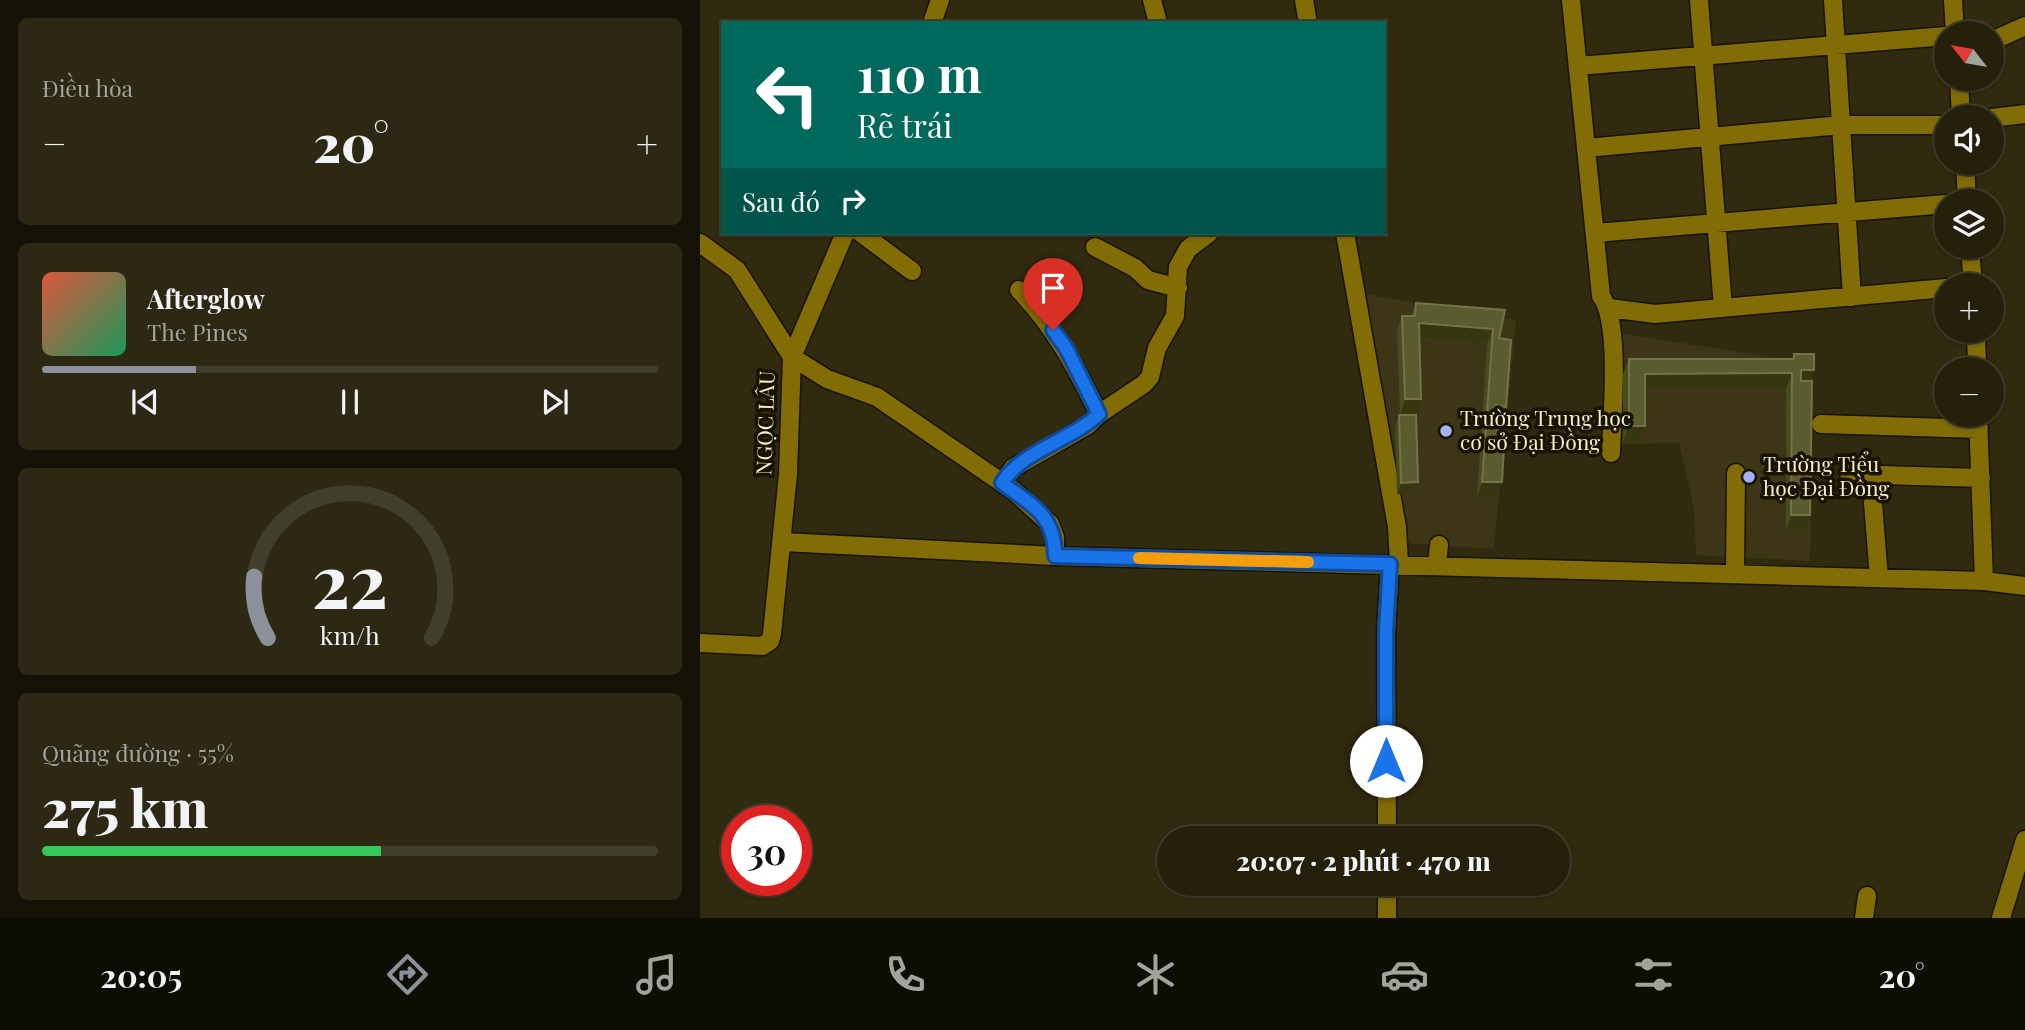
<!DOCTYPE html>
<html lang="vi">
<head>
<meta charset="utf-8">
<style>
  :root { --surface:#24200b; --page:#2c2814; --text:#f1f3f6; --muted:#a3a39d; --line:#413e2c; --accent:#8c9099 }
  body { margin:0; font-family:"Playfair Display",serif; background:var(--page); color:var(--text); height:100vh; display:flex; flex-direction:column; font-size:26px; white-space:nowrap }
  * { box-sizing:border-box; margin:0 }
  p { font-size:23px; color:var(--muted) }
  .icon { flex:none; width:38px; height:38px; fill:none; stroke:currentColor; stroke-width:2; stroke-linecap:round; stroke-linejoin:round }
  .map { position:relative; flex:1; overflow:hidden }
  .drawer { display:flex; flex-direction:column; gap:18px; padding:18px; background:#141206; width:700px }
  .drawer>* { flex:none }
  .hud { position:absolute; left:21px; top:21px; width:665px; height:214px; border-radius:0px; box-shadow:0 2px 5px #0004,0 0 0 2px var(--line); background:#00695c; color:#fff; overflow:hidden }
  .needle { width:46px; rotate:301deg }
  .controls { position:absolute; left:1234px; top:21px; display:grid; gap:14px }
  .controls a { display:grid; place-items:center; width:70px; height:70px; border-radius:50%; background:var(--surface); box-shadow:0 2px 5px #0004,0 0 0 2px var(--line); font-size:35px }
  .speed { position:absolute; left:21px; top:805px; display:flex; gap:14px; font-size:35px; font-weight:700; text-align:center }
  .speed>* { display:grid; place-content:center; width:91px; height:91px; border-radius:50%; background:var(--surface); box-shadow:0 2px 5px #0004,0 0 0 2px var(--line); line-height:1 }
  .speed .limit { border:10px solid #d22; background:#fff; color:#111 }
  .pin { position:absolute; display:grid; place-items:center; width:60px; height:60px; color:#fff; margin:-72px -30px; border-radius:50% 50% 50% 0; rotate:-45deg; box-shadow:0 0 7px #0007 }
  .pin .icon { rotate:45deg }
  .me { position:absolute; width:77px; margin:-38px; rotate:0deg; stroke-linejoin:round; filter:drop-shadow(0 0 5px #0008) }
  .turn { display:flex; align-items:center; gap:24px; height:147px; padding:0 21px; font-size:32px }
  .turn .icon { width:91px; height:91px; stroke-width:2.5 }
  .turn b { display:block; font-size:49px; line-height:60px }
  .then { display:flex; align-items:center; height:66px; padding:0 21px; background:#0003; gap:14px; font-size:26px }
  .big { font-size:52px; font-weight:800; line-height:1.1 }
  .drawer .tile { flex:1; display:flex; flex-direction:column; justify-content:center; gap:10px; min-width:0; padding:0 24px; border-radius:10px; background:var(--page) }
  .drawer .dial { align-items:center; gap:0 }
  .dial svg { height:182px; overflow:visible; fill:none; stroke:var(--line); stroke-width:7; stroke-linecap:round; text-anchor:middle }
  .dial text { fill:var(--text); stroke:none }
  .song { display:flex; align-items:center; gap:21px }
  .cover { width:84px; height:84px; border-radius:10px; background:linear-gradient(135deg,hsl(10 70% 55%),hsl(150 70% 35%)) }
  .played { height:7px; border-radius:4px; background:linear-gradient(90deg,var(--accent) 25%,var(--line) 25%) }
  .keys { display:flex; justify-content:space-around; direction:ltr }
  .heat { display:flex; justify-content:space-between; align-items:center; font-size:38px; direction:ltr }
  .charge { height:10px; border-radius:5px; background:linear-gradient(90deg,#34c759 55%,var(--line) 0) }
  .trip { position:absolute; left:457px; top:826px; width:413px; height:70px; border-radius:35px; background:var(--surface); box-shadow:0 2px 5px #0004,0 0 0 2px var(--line); font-weight:800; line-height:70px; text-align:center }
  .menu { display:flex; height:112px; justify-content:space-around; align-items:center; background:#0e0d04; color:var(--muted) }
  .menu .icon { width:49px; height:49px }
  .menu .on { color:var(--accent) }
  .menu b { font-size:32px; color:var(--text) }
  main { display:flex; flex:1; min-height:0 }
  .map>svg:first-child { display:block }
  .built { fill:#3d3517 }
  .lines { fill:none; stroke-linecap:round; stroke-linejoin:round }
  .minor-casing { stroke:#181200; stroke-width:21 }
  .minor { stroke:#816c05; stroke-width:18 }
  .wall { fill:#474b1e }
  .shaded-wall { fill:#363711 }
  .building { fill:#5a5c30; stroke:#737347; stroke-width:2 }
  .route-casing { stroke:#114b97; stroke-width:18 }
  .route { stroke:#1a73e8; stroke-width:12 }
  .slow { stroke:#f59e0b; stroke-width:12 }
  .poi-dot { fill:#a3b2fd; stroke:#181200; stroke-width:2.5 }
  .labels { text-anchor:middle; stroke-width:7; stroke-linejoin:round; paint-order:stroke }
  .poi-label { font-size:21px; fill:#f7ecc4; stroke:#181200; text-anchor:start }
  .street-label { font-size:21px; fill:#f7ecc4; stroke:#181200 }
</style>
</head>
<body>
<main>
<section class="drawer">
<div class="tile"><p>Điều hòa</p>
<div class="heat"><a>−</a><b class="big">20°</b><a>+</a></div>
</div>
<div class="tile">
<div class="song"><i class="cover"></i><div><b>Afterglow</b><p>The Pines</p></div></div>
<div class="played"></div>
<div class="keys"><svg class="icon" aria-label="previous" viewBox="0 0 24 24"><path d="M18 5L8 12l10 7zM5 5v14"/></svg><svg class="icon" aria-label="pause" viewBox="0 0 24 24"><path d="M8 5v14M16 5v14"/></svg><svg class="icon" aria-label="next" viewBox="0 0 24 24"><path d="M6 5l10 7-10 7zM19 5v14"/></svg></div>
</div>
<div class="tile dial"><svg viewBox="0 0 100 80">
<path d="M14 69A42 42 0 1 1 86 69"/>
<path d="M14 69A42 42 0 0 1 8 42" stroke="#8c9099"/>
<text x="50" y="56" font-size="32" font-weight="700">22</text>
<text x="50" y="72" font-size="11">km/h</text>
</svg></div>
<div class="tile"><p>Quãng đường · 55%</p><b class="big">275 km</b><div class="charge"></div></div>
</section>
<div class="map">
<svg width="1325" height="918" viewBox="0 0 1325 918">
  <rect width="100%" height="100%" fill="#302a0f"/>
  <path class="built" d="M 665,294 L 816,320 L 794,549 L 704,543 Z
    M 920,333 L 1113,364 L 1110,561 L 996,555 L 994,509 L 979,443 L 919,444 Z"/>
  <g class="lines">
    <defs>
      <path id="minor" d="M 452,0 L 458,23
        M 604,0 L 608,23
        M 871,0 L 901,296 C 921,323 912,415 911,453
        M 999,0 L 1023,308
        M 1133,0 L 1152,297
        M 1253,0 L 1255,33
        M 232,23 L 240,0
        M 1292,41 L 1325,26
        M 878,66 L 1246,36
        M 1259,79 L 1261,117
        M 1292,118 L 1325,114
        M 886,148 L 1142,125 L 1246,125
        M 1265,163 L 1267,201
        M 161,233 L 212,271
        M 645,233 L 697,527 L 699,564
        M 895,233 L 1246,204
        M 0,243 L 37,270 L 92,357 L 127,379 L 177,397 L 314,491 L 350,524 L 355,537 L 355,556
        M 395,247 L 435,268 L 448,280 L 478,288
        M 1270,247 L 1273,285
        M 319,290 C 355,327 376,368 399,414
        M 909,308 L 955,314 L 1246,288
        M 1276,331 L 1277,369
        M 1278,415 L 1284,581
        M 1121,424 L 1279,429
        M 1149,474 L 1281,478
        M 302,483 L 313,468 L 388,425 L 399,414 L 444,384 L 450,377 L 457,348 L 475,316 L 478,267 L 488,249 L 509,233
        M 1173,503 L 1179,578
        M 83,542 L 355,556 L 1284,581 L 1325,586
        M 737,565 L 739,545
        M 1035,574 L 1036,473
        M 0,643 L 62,646 L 70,641 L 72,634 L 88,474 L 92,357 L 145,233
        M 687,838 L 686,632 L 690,564
        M 687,884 L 687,918
        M 1164,918 L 1167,896
        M 1301,918 L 1325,840"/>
    </defs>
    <use href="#minor" class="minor-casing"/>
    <use href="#minor" class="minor"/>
  </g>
  <path class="wall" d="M 716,303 L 805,310 L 799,338 L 804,414 L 797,497 L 777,497 L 787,344 L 719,339 L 721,399 L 700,415 L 697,331 L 702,316 L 711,316 Z
    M 1094,354 L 1110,381 L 1110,515 L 1105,530 L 1086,530 L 1086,389 L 945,389 L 939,442 L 923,442 L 923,374 L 929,359 L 1092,359 Z
    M 699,415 L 713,494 L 697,494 L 695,427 Z"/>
  <path class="shaded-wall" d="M 719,323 L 793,329 L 787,344 L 713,338 Z
    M 1101,370 L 1114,370 L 1108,385 L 1095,385 Z
    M 1092,373 L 1086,389 L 939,389 L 945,374 Z
    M 705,399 L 721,399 L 716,414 L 700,415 Z
    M 796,405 L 806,407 L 801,422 L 790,420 Z
    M 929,426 L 945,426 L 939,442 L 923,442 Z
    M 718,482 L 713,494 L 697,494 L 701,483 Z
    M 782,482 L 802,482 L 797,497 L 777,497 Z
    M 1091,515 L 1110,515 L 1105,530 L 1086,530 Z"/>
  <path class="building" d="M 716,303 L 805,310 L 799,338 L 811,340 L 806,407 L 796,405 L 796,414 L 806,414 L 802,482 L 782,482 L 793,329 L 719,323 L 721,399 L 705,399 L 702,316 L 715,316 Z
    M 1094,354 L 1114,354 L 1114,370 L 1101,370 L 1101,381 L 1112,381 L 1110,515 L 1091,515 L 1092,373 L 945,374 L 945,426 L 929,426 L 929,359 L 1094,359 Z
    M 699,415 L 716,415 L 718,482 L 701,483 Z"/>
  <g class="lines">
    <defs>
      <path id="route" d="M 353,330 L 366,348 L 399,414 C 372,440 320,452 302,483 C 332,505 355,515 355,556 L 690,564 L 686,632 L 686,761"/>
    </defs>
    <use href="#route" class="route-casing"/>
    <use href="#route" class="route"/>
    <path class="slow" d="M 439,558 L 608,562"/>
  </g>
  <g class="poi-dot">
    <circle cx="746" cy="431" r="7"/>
    <circle cx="1049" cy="477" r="7"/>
  </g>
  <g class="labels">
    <g class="poi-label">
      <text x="760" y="426">Trường Trung học<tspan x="760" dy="24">cơ sở Đại Đồng</tspan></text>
      <text x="1063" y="472">Trường Tiểu<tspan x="1063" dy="24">học Đại Đồng</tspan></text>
    </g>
    <g class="street-label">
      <text transform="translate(66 423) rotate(-88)" y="7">NGỌC LÂU</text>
    </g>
  </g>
</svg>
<div class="controls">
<a><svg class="needle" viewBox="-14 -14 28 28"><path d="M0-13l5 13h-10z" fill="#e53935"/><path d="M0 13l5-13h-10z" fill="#a3a39d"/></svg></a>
<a><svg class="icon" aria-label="sound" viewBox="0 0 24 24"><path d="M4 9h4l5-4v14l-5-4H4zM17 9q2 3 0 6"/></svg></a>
<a><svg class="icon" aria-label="layers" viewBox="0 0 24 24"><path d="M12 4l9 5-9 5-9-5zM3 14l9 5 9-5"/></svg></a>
<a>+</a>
<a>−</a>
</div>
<div class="speed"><div class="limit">30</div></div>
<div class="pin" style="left:353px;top:330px;background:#d93025"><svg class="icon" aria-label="arrive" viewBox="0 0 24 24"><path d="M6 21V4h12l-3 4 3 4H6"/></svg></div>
<svg class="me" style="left:686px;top:761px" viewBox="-20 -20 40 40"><circle r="19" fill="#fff"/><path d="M0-13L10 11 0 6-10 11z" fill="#1a73e8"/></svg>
<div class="trip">20:07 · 2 phút · 470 m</div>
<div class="hud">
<div class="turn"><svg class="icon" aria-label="left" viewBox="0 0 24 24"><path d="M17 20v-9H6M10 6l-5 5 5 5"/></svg><div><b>110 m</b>Rẽ trái</div></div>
<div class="then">Sau đó<svg class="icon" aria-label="right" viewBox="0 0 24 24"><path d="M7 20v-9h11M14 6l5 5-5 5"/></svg></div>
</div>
</div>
</main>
<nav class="menu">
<b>20:05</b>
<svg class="icon on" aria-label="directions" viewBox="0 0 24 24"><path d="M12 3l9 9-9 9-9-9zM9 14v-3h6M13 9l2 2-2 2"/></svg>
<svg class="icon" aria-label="music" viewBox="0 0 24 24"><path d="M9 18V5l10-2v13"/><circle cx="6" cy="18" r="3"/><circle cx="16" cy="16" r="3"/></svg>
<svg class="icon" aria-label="phone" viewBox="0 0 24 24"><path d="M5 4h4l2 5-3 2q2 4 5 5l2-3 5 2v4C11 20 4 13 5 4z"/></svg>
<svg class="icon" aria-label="climate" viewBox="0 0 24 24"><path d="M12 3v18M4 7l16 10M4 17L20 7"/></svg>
<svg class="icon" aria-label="car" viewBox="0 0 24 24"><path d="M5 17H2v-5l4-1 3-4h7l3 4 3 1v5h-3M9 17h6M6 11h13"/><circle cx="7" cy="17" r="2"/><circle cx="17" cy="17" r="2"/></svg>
<svg class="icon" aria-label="filters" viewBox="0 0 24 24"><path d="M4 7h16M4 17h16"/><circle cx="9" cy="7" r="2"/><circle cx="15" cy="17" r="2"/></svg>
<b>20°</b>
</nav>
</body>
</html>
